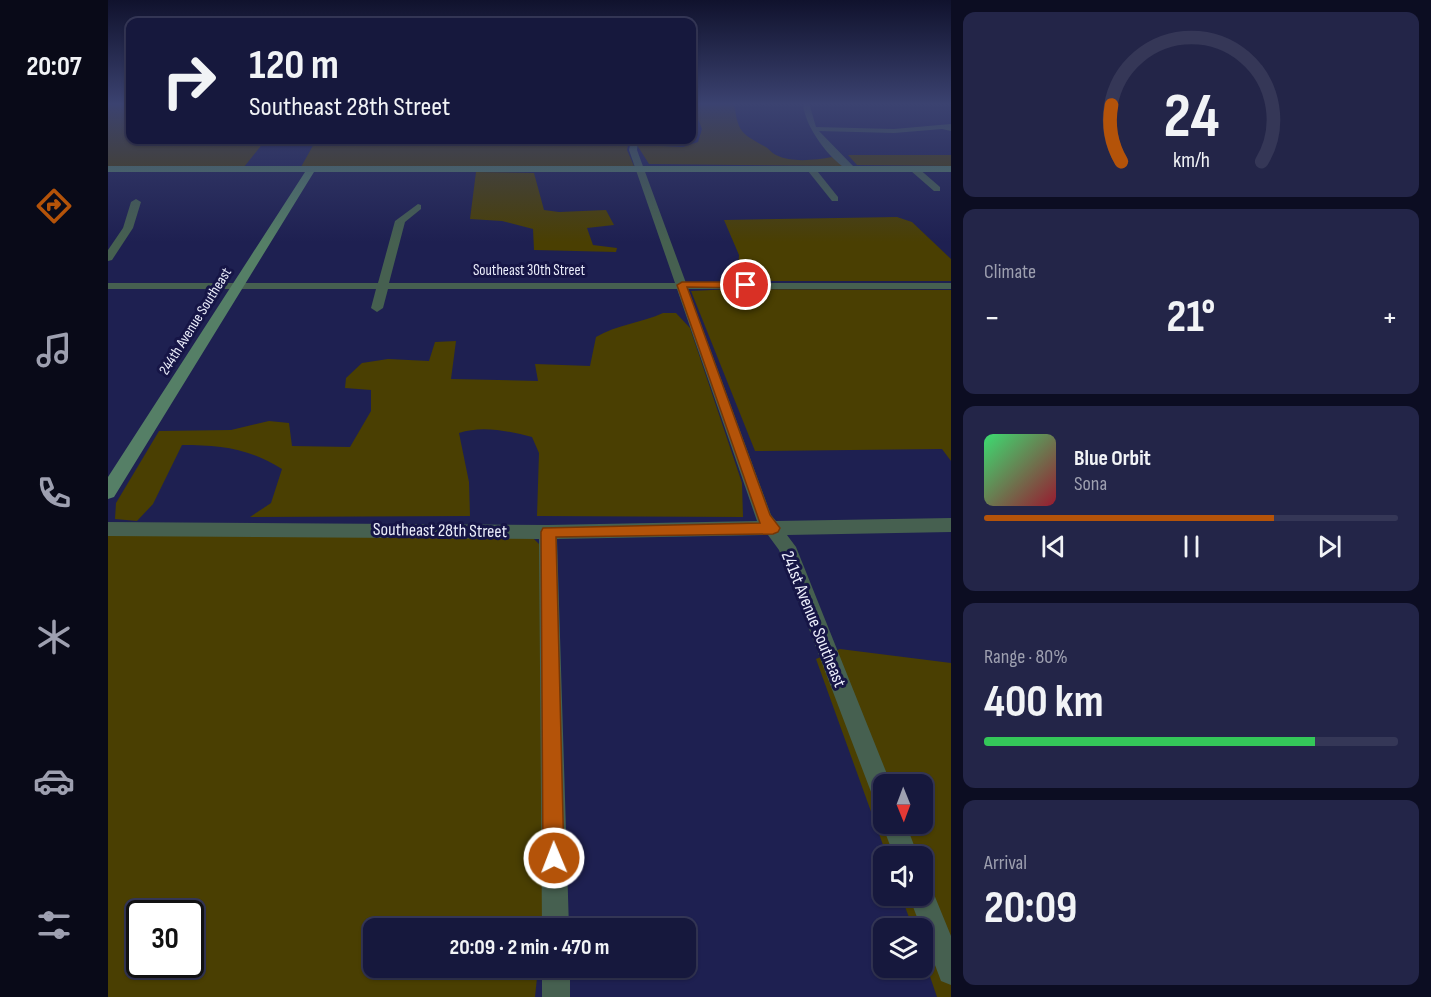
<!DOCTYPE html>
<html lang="en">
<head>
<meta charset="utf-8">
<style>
  :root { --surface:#16183d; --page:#232548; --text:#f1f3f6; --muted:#9ea0b0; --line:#353757; --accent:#b45309 }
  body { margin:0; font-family:"Sofia Sans Condensed",sans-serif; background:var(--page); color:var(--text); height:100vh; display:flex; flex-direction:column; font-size:22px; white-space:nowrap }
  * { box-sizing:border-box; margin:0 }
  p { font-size:20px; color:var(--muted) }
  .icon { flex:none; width:33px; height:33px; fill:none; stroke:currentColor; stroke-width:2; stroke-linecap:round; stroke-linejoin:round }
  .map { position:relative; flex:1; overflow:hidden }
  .sheet { display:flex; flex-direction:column; gap:12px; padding:12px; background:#0c0d22; width:480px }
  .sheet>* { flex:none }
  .banner { position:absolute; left:18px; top:18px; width:570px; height:126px; border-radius:12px; box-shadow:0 2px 4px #0004,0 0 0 2px var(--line); background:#16183d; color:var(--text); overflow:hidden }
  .needle { width:39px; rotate:179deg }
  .tools { position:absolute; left:765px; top:774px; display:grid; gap:12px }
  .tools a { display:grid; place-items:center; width:60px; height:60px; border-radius:12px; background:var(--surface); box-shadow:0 2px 4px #0004,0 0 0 2px var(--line); font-size:30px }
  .speed { position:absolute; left:18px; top:900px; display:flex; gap:12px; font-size:30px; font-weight:700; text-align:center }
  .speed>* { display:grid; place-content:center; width:78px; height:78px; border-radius:50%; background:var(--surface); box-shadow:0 2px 4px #0004,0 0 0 2px var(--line); line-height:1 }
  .speed .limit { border:3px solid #111; border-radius:9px; background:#fff; color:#111 }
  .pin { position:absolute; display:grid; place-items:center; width:51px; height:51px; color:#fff; margin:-26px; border:3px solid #fff; border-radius:50%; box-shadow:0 2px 6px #0007 }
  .me { position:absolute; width:66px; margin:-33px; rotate:359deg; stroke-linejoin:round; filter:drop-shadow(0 0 4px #0008) }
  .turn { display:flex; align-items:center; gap:21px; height:126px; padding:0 24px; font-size:27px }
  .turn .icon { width:78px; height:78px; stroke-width:2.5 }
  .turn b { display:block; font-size:42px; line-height:51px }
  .big { font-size:45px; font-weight:700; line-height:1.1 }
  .sheet .card { flex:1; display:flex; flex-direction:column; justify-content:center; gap:9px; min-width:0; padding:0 21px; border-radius:12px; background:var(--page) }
  .sheet .dial { align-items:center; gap:0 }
  .dial svg { height:156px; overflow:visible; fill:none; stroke:var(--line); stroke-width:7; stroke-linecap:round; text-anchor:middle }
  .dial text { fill:var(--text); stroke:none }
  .song { display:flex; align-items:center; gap:18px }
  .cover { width:72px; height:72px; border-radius:9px; background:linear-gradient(135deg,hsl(140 70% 55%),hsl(350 70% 35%)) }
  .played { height:6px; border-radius:3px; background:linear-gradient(90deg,var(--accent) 70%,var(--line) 70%) }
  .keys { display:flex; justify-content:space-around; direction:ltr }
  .heat { display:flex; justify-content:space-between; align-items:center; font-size:33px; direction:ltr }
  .charge { height:9px; border-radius:4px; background:linear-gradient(90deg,#34c759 80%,var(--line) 0) }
  .trip { position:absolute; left:255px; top:918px; width:333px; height:60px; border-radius:12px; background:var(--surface); box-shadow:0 2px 4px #0004,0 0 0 2px var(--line); font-weight:700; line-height:60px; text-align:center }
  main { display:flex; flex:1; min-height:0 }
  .tab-bar { display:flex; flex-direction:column; width:108px; justify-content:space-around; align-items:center; background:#090a18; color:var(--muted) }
  .tab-bar .icon { width:42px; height:42px }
  .tab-bar .active { color:var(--accent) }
  .tab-bar b { font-size:27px; color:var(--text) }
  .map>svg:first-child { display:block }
  .green { fill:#4a3f02; fill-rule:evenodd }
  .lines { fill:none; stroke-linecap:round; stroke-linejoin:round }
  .street { fill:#466050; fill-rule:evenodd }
  .secondary { fill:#557f66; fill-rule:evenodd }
  .route { fill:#b45309; stroke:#753606; stroke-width:1.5 }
  .labels { text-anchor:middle; stroke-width:6; stroke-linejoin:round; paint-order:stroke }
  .far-street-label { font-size:15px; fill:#eceefb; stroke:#161546 }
  .street-label { font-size:18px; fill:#eceefb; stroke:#161546 }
</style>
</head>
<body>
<main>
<nav class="tab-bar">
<b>20:07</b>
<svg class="icon active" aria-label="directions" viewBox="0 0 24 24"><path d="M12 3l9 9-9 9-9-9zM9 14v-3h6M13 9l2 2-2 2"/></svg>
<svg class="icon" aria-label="music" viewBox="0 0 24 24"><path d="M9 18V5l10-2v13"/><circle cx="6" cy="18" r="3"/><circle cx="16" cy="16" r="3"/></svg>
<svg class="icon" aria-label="phone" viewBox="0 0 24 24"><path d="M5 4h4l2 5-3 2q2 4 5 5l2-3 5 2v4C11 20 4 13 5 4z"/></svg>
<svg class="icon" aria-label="climate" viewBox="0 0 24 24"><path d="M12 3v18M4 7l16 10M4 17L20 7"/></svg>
<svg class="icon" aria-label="car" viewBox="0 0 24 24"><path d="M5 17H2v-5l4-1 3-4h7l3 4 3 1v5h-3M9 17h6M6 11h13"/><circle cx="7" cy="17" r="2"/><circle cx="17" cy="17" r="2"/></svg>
<svg class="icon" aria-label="filters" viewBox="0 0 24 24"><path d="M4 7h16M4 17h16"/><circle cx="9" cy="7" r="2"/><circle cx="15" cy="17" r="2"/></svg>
</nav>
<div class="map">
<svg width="843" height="997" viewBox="0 0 843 997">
  <rect width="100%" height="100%" fill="#1e2051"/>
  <path class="green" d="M 0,103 L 22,103 L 22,140 L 521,140 L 519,150 L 526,166 L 193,167 L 207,142 L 156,142 L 136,167 L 0,167 Z
    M 584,103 L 626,103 C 630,131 632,133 656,146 C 661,148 663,153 668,155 C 684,163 707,160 724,157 L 735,166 L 541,164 L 529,145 L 575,147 L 590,142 L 594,129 Z
    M 740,155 L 843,155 L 843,166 L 749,165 Z
    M 368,172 L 426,173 L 436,210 L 451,212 L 498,210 L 506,225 L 479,228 L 485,245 L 509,248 L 508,252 L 426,250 L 425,229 L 394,221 L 362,219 Z
    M 789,217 L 804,222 L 843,259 L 843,281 L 629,281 L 631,255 L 616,220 Z
    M 624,289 L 843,290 L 843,461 L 834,449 L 647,451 L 583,291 Z
    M 555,313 L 568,313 L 582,328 L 634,483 L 635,517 L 429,516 L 431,453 L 424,437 C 401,431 374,425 351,433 L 361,482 L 362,516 L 142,517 L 163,503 L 174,469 C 140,448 112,445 74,445 L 45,504 L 29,521 L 7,519 L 8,503 L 51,431 L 123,430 L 161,421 L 181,423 L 184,446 L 242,447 L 263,411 L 263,390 L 237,388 L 238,378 L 254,363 L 280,359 L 321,361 L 327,342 L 348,341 L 343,379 L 430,381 L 427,364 L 482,366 L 488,337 C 508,325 533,323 555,313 Z
    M 18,535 L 425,538 L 432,545 L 436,906 L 434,928 L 266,928 L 266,968 L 430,968 L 427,997 L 0,997 L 0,536 ZM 32,914 L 82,914 L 82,964 L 32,964 Z
    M 732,649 L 843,663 L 843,997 L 829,997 L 815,956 L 814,928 L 805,928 L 793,896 L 814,896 L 814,856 L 779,856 L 708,659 ZM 776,784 L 814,784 L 814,824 L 776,824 Z"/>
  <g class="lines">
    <path class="street" d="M 695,103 L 701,103 L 708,127 L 786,129 L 843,124 L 843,131 L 834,129 L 786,133 L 711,131 L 746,167 L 746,171 L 743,172 C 722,161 696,126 695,103 Z
      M 523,140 L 530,140 L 529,150 L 578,283 L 843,283 L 843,289 L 580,289 L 663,515 L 668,521 L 843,518 L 843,532 L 679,535 L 688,547 L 783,784 L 776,784 L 776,809 L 768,805 L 671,550 L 660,535 L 449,539 L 461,928 L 434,928 L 431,539 L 0,536 L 0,522 L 440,525 L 649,521 L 569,289 L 280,289 L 275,308 L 269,312 L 263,308 L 268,289 L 0,289 L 0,283 L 270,283 L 287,221 L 310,204 L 313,205 L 313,209 L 297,222 L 281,283 L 567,283 L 521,150 Z
      M 700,167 L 706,167 L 730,197 L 730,201 L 724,201 L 700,171 Z
      M 803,167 L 809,167 L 832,187 L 832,191 L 826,191 L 803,171 Z
      M 28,199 L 33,202 L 25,228 L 4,260 L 0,261 L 0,250 L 15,228 L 23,202 Z
      M 776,820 L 776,824 L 798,824 L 810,856 L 786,856 L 774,824 Z
      M 814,883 L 823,887 L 843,936 L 843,985 L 833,981 L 801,896 L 814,896 Z
      M 434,968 L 462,968 L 462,997 L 434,997 Z"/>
    <path class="secondary" d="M 0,166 L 843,166 L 843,172 L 206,172 L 6,497 L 0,499 L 0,477 L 197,172 L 0,172 Z"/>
  </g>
  <linearGradient id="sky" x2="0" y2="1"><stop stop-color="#10122d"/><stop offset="0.43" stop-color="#3b4270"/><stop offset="1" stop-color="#3b4270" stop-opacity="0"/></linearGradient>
  <rect width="843" height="242" fill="url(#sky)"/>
  <path class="route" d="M 574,282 L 638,282 L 643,285 L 638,288 L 579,287 L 662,515 L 672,528 L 670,532 L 665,534 L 448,537 L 456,858 L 453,866 L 446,869 L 438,866 L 435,858 L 433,532 L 435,528 L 652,523 L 569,285 Z"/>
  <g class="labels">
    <g class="far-street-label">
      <text x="421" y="275">Southeast 30th Street</text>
      <text transform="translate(87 321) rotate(-58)" y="5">244th Avenue Southeast</text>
    </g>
    <g class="street-label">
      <text transform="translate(332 530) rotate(1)" y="6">Southeast 28th Street</text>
      <text transform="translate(706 619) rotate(68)" y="6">241st Avenue Southeast</text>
    </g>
  </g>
</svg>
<div class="tools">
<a><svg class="needle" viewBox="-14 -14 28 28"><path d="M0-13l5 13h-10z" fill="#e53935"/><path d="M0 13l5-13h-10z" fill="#9ea0b0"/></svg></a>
<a><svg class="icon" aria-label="sound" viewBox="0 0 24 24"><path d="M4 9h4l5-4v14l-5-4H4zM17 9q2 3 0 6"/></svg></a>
<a><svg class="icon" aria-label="layers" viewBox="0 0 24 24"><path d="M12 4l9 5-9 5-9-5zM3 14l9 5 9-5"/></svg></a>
</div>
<div class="speed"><div class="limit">30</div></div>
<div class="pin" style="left:638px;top:285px;background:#d93025"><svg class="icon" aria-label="arrive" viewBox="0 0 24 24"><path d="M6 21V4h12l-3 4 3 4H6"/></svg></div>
<svg class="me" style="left:446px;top:858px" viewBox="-20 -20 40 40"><circle r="17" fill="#b45309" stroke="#fff" stroke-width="3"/><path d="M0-11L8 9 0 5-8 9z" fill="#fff"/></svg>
<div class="trip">20:09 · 2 min · 470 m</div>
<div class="banner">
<div class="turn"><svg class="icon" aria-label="right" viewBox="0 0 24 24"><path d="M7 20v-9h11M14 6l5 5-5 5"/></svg><div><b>120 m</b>Southeast 28th Street</div></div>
</div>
</div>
<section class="sheet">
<div class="card dial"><svg viewBox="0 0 100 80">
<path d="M14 69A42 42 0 1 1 86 69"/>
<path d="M14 69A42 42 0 0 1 9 40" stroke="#b45309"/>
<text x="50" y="56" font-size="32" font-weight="700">24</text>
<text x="50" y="72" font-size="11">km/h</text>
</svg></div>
<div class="card"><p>Climate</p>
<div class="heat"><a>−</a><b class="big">21°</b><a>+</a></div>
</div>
<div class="card">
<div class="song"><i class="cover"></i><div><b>Blue Orbit</b><p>Sona</p></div></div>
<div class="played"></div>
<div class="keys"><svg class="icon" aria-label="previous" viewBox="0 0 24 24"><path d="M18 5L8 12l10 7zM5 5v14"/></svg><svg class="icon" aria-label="pause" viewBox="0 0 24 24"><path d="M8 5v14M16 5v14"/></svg><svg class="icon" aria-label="next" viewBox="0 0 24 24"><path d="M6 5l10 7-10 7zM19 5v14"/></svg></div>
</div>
<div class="card"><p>Range · 80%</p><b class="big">400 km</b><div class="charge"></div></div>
<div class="card"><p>Arrival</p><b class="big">20:09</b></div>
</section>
</main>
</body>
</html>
